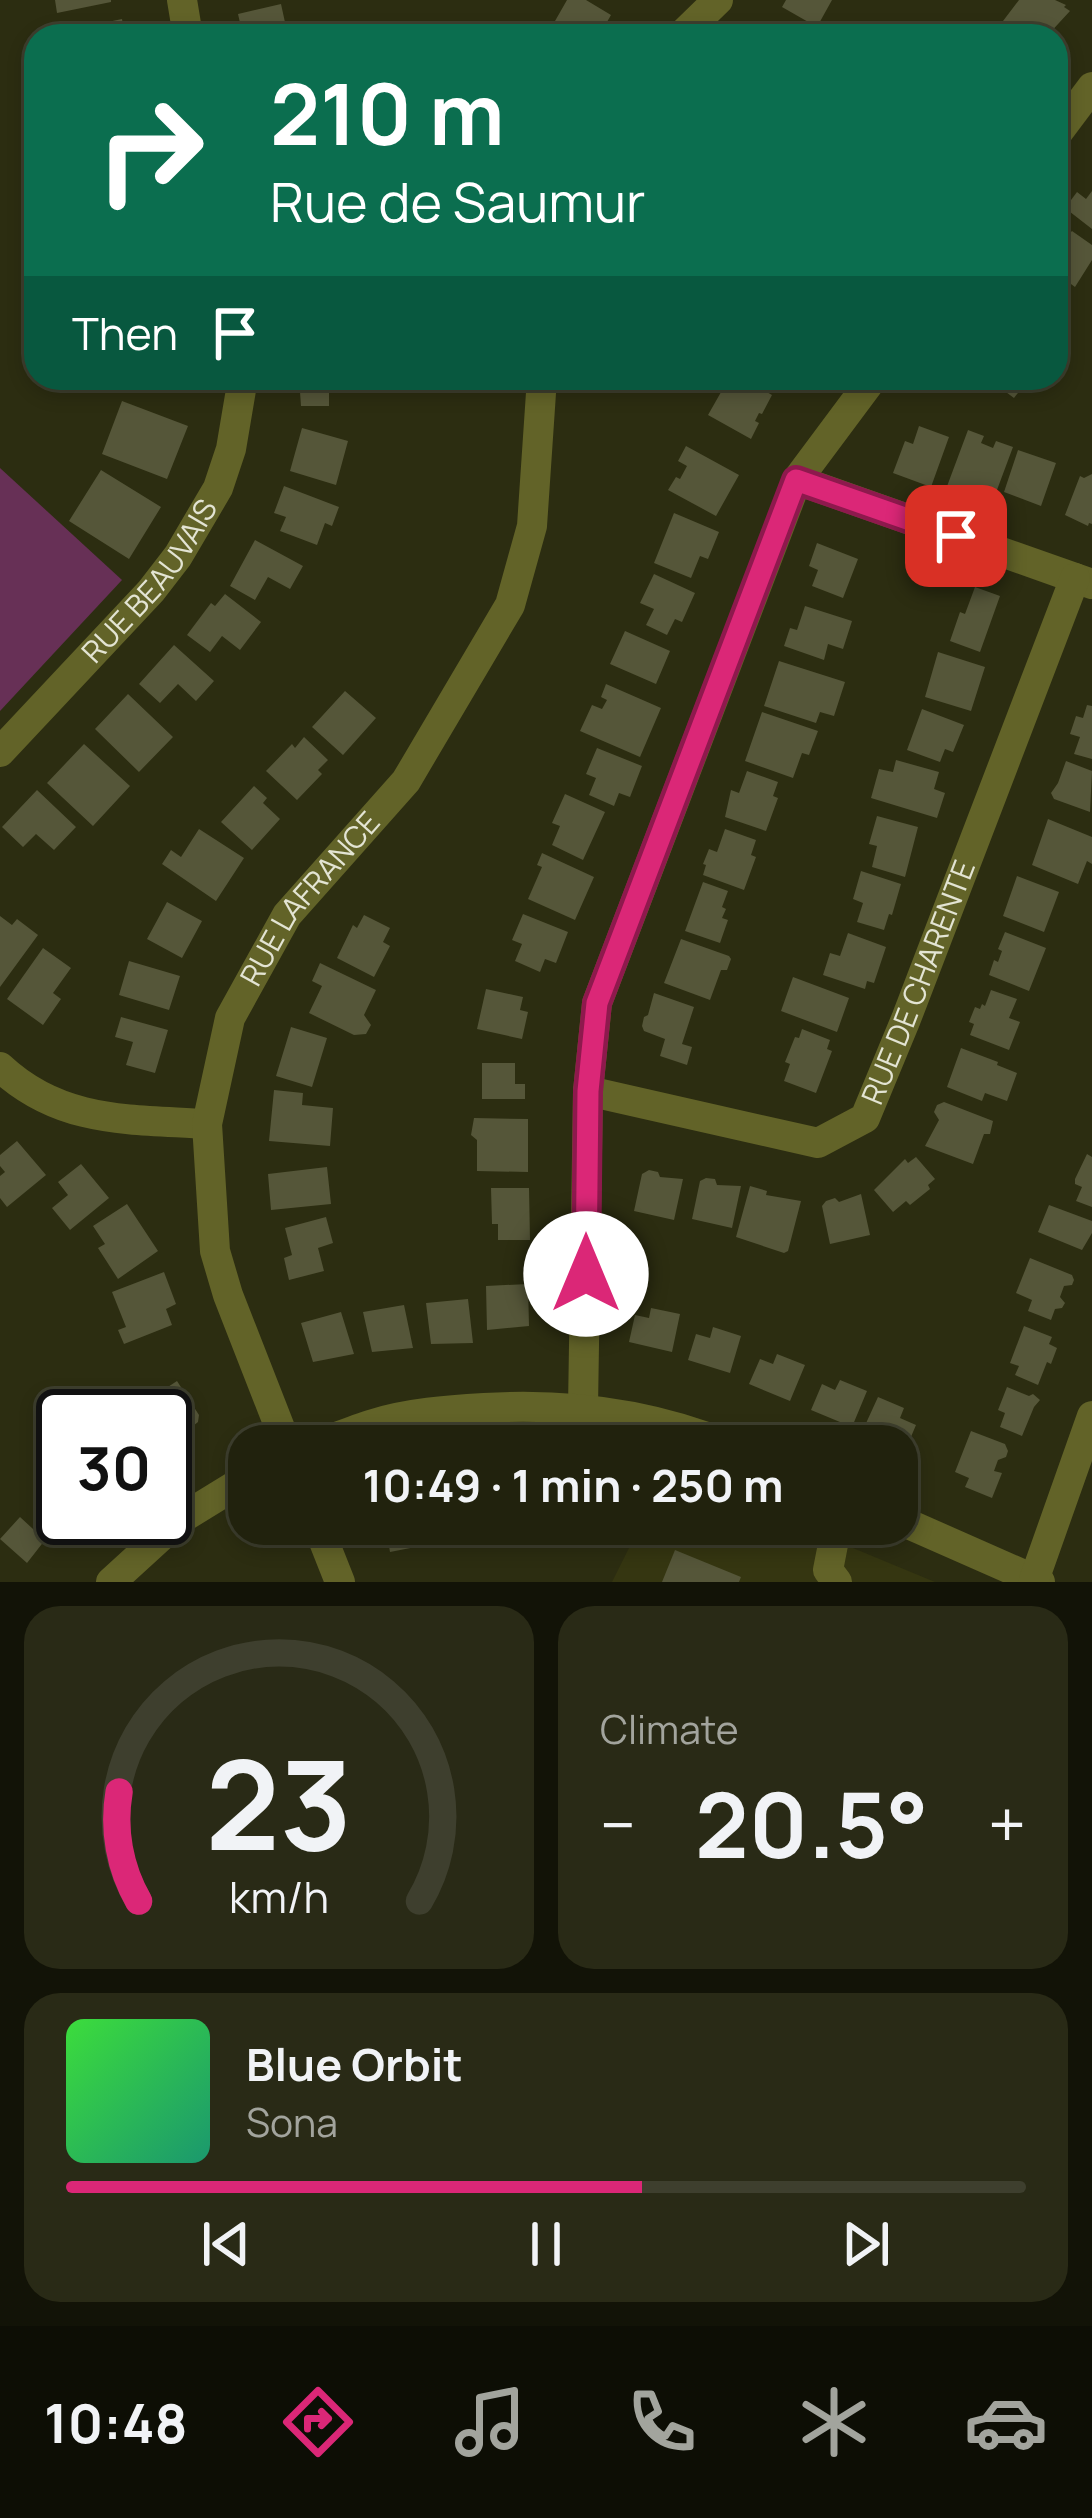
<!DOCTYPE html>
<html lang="en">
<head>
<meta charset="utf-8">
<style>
  :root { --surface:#21220d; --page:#292a16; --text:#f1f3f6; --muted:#a2a49d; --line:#3e3f2e; --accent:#db2777 }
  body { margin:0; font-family:Manrope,sans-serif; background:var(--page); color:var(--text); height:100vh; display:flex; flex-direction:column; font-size:45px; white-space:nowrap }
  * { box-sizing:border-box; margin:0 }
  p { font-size:39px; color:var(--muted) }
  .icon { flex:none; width:66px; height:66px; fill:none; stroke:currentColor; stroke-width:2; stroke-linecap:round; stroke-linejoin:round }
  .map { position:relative; height:1582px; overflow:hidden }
  .details { display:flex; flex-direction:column; gap:24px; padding:24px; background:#121307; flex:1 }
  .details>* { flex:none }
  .guide { position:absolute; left:24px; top:24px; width:1044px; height:366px; border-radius:36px; box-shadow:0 6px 18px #0003,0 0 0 3px var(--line); background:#0b6e4f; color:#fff; overflow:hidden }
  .speed { position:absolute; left:36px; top:1389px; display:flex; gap:24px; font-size:60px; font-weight:700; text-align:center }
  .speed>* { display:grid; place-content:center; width:156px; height:156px; border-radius:50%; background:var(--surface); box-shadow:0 6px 18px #0003,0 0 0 3px var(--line); line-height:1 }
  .speed .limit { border:6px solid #111; border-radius:18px; background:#fff; color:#111 }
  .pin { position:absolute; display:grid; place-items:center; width:102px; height:102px; color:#fff; margin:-51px; border-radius:24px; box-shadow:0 6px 18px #0006 }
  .me { position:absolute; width:132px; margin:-66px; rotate:0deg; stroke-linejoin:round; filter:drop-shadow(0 0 9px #0008) }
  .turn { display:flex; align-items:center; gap:42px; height:252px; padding:0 48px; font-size:54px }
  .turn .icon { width:156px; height:156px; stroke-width:2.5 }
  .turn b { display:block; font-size:84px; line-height:102px }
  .then { display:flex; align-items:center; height:114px; padding:0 48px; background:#0003; gap:24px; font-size:45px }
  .big { font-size:90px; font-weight:700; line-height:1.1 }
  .details .tile { flex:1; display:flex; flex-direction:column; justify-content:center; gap:18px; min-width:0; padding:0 42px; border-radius:36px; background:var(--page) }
  .details .dial { align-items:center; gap:0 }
  .dial svg { height:312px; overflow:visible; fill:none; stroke:var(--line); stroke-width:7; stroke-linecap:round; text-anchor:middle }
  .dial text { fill:var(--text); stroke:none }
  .song { display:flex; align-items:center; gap:36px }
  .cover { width:144px; height:144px; border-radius:18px; background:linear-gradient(135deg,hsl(120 70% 55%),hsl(160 70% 35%)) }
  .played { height:12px; border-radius:6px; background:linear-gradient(90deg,var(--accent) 60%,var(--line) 60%) }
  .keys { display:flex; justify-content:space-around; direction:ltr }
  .heat { display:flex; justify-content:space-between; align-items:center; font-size:66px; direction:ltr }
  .details .tiles { flex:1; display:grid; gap:24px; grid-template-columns:1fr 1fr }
  .tile:last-child { grid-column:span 2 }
  .trip { position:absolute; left:228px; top:1425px; width:690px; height:120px; border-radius:36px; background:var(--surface); box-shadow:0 6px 18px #0003,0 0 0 3px var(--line); font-weight:700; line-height:120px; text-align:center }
  .menu { display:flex; height:192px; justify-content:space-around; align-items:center; background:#0d0e05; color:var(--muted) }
  .menu .icon { width:84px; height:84px }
  .menu .selected { color:var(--accent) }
  .menu b { font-size:54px; color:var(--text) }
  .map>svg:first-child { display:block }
  .built { fill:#353611 }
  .green { fill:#673056 }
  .building { fill:#555639 }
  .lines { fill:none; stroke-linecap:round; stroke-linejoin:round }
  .minor { stroke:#626328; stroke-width:30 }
  .route-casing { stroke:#8e194d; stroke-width:30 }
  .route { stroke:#db2777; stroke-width:21 }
  .labels { text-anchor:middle; stroke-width:12; stroke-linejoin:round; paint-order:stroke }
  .street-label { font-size:30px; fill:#e3e4d3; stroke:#232307 }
</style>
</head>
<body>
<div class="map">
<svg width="1092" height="1582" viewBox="0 0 1092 1582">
  <rect width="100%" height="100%" fill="#2c2d11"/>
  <path class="built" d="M 637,1524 L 795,1524 L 935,1582 L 612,1582 L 635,1536 Z"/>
  <path class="green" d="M 0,468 L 122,580 L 0,711 Z"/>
  <path class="building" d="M 55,0 L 111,0 L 111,2 L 57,13 Z
    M 567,0 L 586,0 L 611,15 L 599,36 L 566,36 L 551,28 Z
    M 786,0 L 832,0 L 817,27 L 782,7 Z
    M 1019,0 L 1055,0 L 1066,5 L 1064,7 L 1070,11 L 1047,36 L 1023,36 L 1003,21 Z
    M 281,4 L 288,36 L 243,36 L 238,14 Z
    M 122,19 L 125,36 L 81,36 L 79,28 Z
    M 1092,191 L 1092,229 L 1065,208 L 1077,192 L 1086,199 Z
    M 1072,231 L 1092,245 L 1092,260 L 1075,287 L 1056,273 L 1056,247 Z
    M 299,378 L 329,378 L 329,406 L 301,406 Z
    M 729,378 L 742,378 L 772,395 L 762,414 L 759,413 L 755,421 L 759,423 L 751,439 L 708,415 Z
    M 987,378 L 1023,378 L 1020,382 L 1024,385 L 1014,398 Z
    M 122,401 L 188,426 L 167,479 L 102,454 Z
    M 919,426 L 949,437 L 931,487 L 893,473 L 905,441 L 913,444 Z
    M 302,428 L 348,441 L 336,485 L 290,471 Z
    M 968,430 L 984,436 L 981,443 L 993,448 L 996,441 L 1013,447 L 991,506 L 946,489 Z
    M 686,446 L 739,475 L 716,516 L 668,490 L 676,477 L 680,479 L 687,466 L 678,461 Z
    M 1018,450 L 1056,463 L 1041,506 L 1004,492 Z
    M 101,470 L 161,507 L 129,559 L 69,521 Z
    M 1092,474 L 1092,524 L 1089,523 L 1088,526 L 1065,515 L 1080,476 L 1084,478 Z
    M 284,486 L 339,507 L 332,526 L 325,523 L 317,545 L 280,531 L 286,517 L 274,513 Z
    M 674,513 L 719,532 L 708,559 L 700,556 L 691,578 L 654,563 Z
    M 255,540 L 303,566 L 290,589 L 268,577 L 255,600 L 230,586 Z
    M 817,543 L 858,559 L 843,598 L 812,586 L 818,570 L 809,566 Z
    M 654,574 L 695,593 L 682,622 L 675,619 L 667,635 L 646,625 L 654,609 L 640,603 Z
    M 975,587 L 1000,596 L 980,652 L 950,641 L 960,612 L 965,614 Z
    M 225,594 L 261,622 L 240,650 L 222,636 L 210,652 L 187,635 L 211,603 L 215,606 Z
    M 805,606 L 852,621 L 843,649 L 828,644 L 824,660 L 784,646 L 790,628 L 797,630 Z
    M 625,631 L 670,651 L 656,684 L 610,664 Z
    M 174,645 L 214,681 L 196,701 L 178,684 L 160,703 L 139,684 Z
    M 938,652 L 985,667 L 971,711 L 925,697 Z
    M 779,661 L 845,682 L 834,716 L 820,712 L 816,723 L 764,706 Z
    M 606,684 L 661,708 L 640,757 L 580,731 L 592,705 L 602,709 L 607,700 L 601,697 Z
    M 345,691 L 376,718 L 343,755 L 312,727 Z
    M 128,694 L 173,737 L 139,772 L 95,729 Z
    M 1087,705 L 1092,706 L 1092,759 L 1074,754 L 1080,737 L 1070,734 L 1076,716 L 1083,718 Z
    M 922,709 L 964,725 L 953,752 L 945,749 L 940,762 L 907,750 Z
    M 762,712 L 818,731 L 809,755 L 802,753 L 793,778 L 745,761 Z
    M 304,737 L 328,760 L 318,770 L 322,774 L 297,800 L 266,771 L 292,744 L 295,748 Z
    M 84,744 L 130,786 L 93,826 L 47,783 Z
    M 597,748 L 642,766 L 630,797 L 619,793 L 614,806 L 589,795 L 596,778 L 586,774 Z
    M 896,760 L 939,772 L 934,789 L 945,793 L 937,818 L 871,798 L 879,769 L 893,772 Z
    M 1066,761 L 1092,771 L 1090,812 L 1054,799 L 1051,793 L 1058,783 Z
    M 747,771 L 778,782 L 773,796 L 778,798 L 766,831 L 725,817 L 731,790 L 739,793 Z
    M 254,786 L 267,798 L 263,803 L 280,819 L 252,850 L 221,822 Z
    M 37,790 L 76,827 L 54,850 L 36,834 L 23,847 L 2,827 Z
    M 565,794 L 605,812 L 583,860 L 552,845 L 560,826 L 552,823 Z
    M 877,816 L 918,827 L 905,877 L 872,867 L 877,846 L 869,844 Z
    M 1048,819 L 1092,837 L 1092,864 L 1087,861 L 1078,884 L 1032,865 Z
    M 199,829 L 244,858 L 216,901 L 162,864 L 171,850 L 181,857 Z
    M 725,829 L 756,840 L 751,855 L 756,857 L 744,890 L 703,875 L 706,865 L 703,864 L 709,849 L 717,852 Z
    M 542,853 L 594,877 L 575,920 L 528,899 L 542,867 L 537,865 Z
    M 861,871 L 901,884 L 892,915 L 889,914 L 884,930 L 857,922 L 863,903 L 853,899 Z
    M 1017,876 L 1059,892 L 1044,932 L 1003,916 Z
    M 703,882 L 728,891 L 722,907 L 726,909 L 722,918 L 728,920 L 720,943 L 685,931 Z
    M 167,902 L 202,921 L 182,958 L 147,939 Z
    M 523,914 L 568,932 L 556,963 L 545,959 L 540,972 L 515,961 L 522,944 L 512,940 Z
    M 364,915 L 390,928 L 383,942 L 390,946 L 374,977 L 337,958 L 353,925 L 357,928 Z
    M 0,916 L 12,925 L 17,919 L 38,935 L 0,987 Z
    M 1005,932 L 1046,948 L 1029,991 L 989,975 L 994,960 L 998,962 L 1002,951 L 998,949 Z
    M 848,933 L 886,947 L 874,983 L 867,981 L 865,989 L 823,975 L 830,953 L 840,956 Z
    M 681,939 L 729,956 L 731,959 L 727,970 L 721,970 L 710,1000 L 664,983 Z
    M 43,948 L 71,968 L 53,993 L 61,999 L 43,1025 L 7,999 Z
    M 129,961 L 180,976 L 169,1010 L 119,995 Z
    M 320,963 L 376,990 L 364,1015 L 371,1025 L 366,1034 L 354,1035 L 309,1013 L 322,986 L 312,981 Z
    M 793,977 L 849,998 L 837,1032 L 781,1011 Z
    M 486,989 L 523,997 L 520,1010 L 528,1012 L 522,1039 L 477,1029 Z
    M 991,990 L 1017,999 L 1009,1018 L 1020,1022 L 1009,1050 L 970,1035 L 974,1024 L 969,1022 L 975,1007 L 980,1009 L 982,1004 L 985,1006 Z
    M 654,993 L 694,1007 L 682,1044 L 692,1047 L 687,1065 L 660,1056 L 665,1039 L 644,1031 L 642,1026 L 644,1017 L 648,1015 Z
    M 121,1017 L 168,1030 L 155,1073 L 126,1065 L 133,1042 L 115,1037 Z
    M 291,1027 L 327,1038 L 312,1087 L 276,1076 Z
    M 802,1029 L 830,1040 L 827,1049 L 832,1051 L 816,1093 L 784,1081 L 790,1064 L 785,1062 L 795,1037 L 799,1038 Z
    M 961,1048 L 998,1062 L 997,1065 L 1017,1073 L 1007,1101 L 985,1093 L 982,1101 L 947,1087 Z
    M 482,1063 L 515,1063 L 515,1084 L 525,1084 L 525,1099 L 482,1099 Z
    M 274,1090 L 303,1093 L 302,1105 L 333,1108 L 330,1146 L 269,1141 Z
    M 944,1102 L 993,1121 L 990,1134 L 984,1134 L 973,1164 L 925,1146 L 939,1120 L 934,1112 L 937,1105 Z
    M 474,1118 L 528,1119 L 528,1172 L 477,1171 L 477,1140 L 471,1135 Z
    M 17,1141 L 46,1175 L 7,1207 L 0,1198 L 0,1176 L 5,1172 L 0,1166 L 0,1155 Z
    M 1087,1154 L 1092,1157 L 1092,1207 L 1076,1201 L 1082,1187 L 1075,1184 L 1075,1179 Z
    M 916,1157 L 935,1179 L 928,1185 L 930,1189 L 910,1205 L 906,1201 L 893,1212 L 874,1190 L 905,1159 L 908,1163 Z
    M 81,1164 L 109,1198 L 70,1230 L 52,1208 L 68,1195 L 58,1182 Z
    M 327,1167 L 331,1204 L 271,1210 L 268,1174 Z
    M 649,1170 L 658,1172 L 660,1177 L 683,1179 L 674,1220 L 634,1211 L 642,1174 Z
    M 706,1178 L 715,1179 L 717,1185 L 741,1186 L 732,1228 L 692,1219 L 700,1181 Z
    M 750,1186 L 767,1191 L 766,1195 L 801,1201 L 788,1251 L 784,1253 L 736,1237 Z
    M 491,1188 L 529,1188 L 530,1240 L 498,1240 L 498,1224 L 492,1224 Z
    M 861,1194 L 870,1235 L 830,1244 L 822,1206 L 826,1201 L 835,1198 L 839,1202 Z
    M 127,1204 L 158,1251 L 118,1279 L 98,1248 L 105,1244 L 93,1226 Z
    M 1049,1205 L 1092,1221 L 1092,1233 L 1082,1250 L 1038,1232 Z
    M 326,1217 L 333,1243 L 318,1248 L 324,1271 L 289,1280 L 284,1258 L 292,1255 L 285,1228 Z
    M 1030,1258 L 1072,1275 L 1074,1280 L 1072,1285 L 1064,1286 L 1060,1297 L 1065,1303 L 1062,1308 L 1055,1309 L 1051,1320 L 1028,1311 L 1032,1300 L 1016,1293 Z
    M 164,1272 L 176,1304 L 166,1309 L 172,1325 L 124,1344 L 118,1330 L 126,1327 L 112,1292 Z
    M 528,1284 L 529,1326 L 487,1330 L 486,1286 Z
    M 468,1299 L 473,1343 L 431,1344 L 426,1303 Z
    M 404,1305 L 413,1348 L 372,1352 L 363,1312 Z
    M 651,1308 L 680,1314 L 672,1352 L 629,1342 L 635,1315 L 649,1318 Z
    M 341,1312 L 354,1354 L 313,1362 L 301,1323 Z
    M 1024,1326 L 1052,1337 L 1049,1344 L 1057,1348 L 1051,1364 L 1047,1362 L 1038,1385 L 1015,1375 L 1019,1366 L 1010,1363 Z
    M 713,1327 L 741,1336 L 730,1373 L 688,1360 L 696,1334 L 710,1338 Z
    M 777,1354 L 805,1365 L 790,1401 L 749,1384 L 760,1359 L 773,1364 Z
    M 840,1380 L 867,1391 L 852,1427 L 811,1410 L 822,1384 L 835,1390 Z
    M 177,1381 L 199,1415 L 198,1422 L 193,1426 L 189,1425 L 170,1441 L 165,1433 L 165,1416 L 154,1416 L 145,1402 Z
    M 1007,1387 L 1029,1396 L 1033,1394 L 1040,1400 L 1034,1407 L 1022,1436 L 1000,1427 L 1005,1413 L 998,1410 Z
    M 878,1397 L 904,1408 L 900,1418 L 916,1425 L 905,1451 L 862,1432 Z
    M 971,1431 L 1005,1444 L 1008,1451 L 1006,1457 L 998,1460 L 994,1471 L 1002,1473 L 992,1498 L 965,1487 L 969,1478 L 955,1472 Z
    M 56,1477 L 63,1484 L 63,1517 L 59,1521 L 36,1498 Z
    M 20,1517 L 45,1540 L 27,1563 L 0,1539 Z
    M 385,1524 L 427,1524 L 431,1544 L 390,1552 Z
    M 445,1524 L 487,1524 L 487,1536 L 446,1538 Z
    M 511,1524 L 552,1524 L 552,1534 L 511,1534 Z
    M 573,1524 L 615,1524 L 613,1541 L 572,1535 Z
    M 675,1550 L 741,1577 L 739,1582 L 662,1582 Z"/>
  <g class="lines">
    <g class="minor">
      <path d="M 182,0 L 188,36"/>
      <path d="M 681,36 L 718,0"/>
      <path d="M 1056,135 L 1092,87"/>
      <path d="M 797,480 L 1092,584"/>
      <path id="s1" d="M 0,752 L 151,591 L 178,556 L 218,488 L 231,449 L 243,378"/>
      <path d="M 0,1067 C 61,1124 130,1119 207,1124"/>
      <path id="s2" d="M 588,1091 L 818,1143 L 865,1118 L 906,1019 L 1075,578"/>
      <path d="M 583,1408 L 588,1091 L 597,1003 L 797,480 L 873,378"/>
      <path id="s3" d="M 287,1446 L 228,1295 L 215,1251 L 207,1124 L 230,1018 L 287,915 L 406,781 L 510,605 L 532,526 L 542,378"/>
      <path d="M 312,1446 C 332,1439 353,1430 373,1424 C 408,1413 448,1410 484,1408 C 569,1403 650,1413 730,1446"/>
      <path d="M 897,1519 L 1040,1582"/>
      <path d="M 317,1524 L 340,1582"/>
      <path d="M 1034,1580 L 1092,1416"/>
      <path d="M 111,1582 L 179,1520 L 249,1477"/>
      <path d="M 837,1582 L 828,1570 L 837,1524"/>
    </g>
  </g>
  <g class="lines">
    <defs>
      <path id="route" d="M 586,1274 L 588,1091 L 597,1003 L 796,480 L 956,536"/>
    </defs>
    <use href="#route" class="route-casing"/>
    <use href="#route" class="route"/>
  </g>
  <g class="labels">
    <g class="street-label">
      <text dy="10" stroke="none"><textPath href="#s1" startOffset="228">RUE BEAUVAIS</textPath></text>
      <text dy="10" stroke="none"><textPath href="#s3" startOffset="588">RUE LAFRANCE</textPath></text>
      <text dy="10" stroke="none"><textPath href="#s2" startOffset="435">RUE DE CHARENTE</textPath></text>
    </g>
  </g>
</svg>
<div class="speed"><div class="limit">30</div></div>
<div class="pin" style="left:956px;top:536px;background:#d93025"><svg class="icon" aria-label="arrive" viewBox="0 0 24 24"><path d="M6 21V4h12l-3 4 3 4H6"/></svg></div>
<svg class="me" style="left:586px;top:1274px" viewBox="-20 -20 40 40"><circle r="19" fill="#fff"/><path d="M0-13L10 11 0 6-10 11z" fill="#db2777"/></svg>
<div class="trip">10:49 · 1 min · 250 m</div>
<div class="guide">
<div class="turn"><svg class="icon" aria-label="right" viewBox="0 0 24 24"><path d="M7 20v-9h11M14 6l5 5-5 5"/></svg><div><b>210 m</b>Rue de Saumur</div></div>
<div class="then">Then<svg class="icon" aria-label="arrive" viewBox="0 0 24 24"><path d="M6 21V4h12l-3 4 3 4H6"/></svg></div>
</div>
</div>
<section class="details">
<div class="tiles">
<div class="tile dial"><svg viewBox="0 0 100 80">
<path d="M14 69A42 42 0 1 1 86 69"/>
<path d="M14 69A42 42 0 0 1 9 41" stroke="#db2777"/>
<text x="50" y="56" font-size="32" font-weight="700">23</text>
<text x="50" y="72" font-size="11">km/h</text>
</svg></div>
<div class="tile"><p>Climate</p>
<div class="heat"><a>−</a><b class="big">20.5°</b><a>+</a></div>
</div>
<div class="tile">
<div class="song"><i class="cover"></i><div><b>Blue Orbit</b><p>Sona</p></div></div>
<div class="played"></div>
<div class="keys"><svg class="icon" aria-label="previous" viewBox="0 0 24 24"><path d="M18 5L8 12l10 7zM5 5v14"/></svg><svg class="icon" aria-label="pause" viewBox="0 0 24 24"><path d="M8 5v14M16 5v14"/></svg><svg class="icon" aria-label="next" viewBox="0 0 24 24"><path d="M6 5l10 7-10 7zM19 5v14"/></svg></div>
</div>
</div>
</section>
<nav class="menu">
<b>10:48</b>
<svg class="icon selected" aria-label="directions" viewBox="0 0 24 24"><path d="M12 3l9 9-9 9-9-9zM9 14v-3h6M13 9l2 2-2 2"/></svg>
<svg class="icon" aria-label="music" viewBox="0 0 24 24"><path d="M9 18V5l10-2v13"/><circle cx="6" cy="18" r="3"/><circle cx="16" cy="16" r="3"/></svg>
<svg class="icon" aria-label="phone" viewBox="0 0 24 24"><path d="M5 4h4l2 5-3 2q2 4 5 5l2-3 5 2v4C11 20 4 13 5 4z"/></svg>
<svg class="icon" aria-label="climate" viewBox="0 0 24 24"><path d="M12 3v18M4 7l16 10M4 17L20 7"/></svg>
<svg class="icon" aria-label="car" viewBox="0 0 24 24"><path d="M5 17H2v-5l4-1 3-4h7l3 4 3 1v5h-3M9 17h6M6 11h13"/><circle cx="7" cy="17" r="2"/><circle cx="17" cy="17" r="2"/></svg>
</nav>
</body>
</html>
